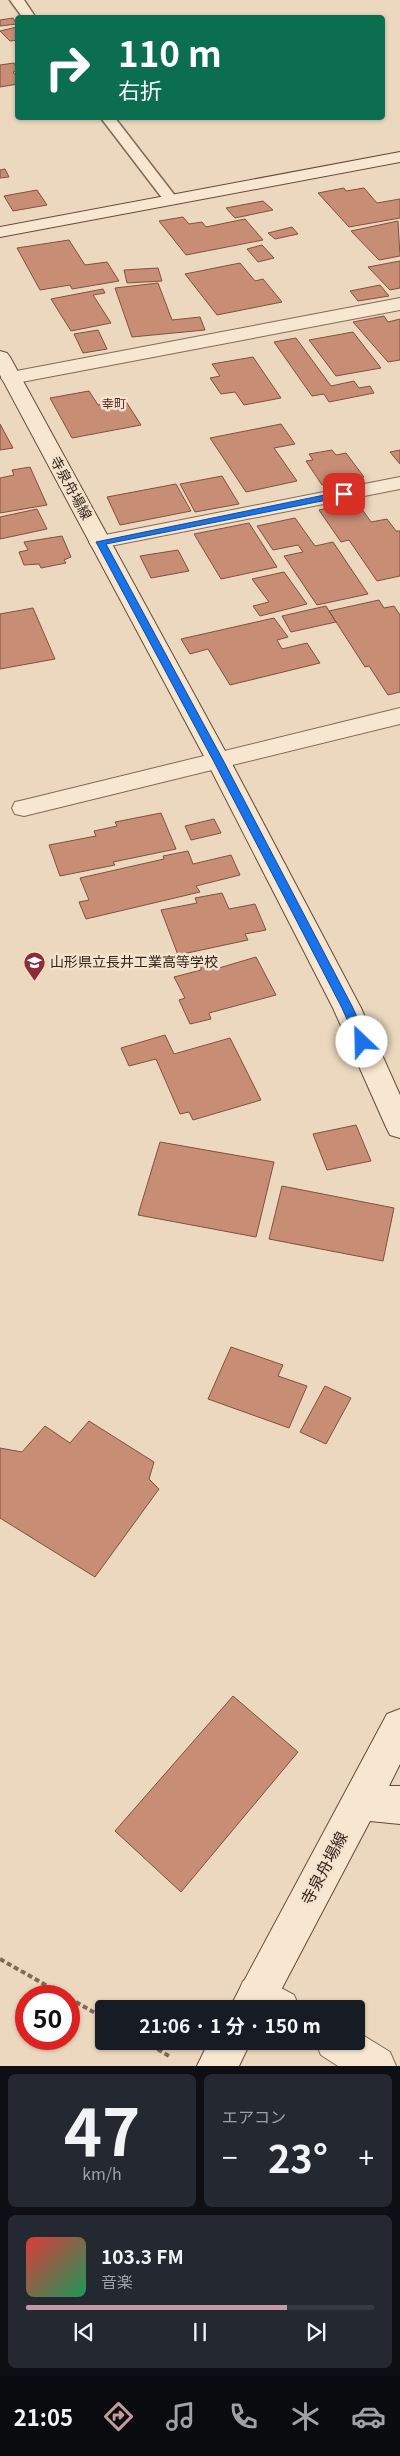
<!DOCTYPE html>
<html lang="ja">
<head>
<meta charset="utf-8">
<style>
  :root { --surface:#171b24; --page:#242831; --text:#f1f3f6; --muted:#9ea1a6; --line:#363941; --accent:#c599a0 }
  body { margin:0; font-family:Georgia,"Noto Sans JP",serif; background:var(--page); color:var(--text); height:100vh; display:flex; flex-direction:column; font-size:19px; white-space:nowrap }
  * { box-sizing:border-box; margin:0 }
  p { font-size:16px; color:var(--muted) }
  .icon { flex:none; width:28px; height:28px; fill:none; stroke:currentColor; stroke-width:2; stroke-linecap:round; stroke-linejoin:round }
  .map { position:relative; height:2066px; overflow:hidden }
  .details { display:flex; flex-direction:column; gap:8px; padding:8px; background:#0d0f14; flex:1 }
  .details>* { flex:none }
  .hud { position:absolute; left:15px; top:15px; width:370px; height:105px; border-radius:5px; box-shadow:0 1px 4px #0004; background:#0b6e4f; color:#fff; overflow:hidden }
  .speed { position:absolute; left:15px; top:1985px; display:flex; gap:10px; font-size:25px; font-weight:700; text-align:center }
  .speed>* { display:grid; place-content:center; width:65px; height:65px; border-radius:50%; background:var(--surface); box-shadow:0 1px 4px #0004; line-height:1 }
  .speed .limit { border:8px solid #d22; background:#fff; color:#111 }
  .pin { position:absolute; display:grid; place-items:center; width:42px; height:42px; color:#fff; margin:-21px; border-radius:10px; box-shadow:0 2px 8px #0006 }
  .me { position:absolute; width:55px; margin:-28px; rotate:336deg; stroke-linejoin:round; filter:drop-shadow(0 0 4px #0008) }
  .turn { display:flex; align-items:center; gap:18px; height:105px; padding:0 20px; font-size:22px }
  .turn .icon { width:65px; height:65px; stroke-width:2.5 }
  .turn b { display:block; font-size:35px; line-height:42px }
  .big { font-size:38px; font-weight:700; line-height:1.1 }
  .details .card { flex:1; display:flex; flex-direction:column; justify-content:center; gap:8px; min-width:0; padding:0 18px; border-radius:8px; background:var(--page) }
  .details .dial { align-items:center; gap:0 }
  .dial b { font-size:65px; line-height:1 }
  .song { display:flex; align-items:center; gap:15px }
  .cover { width:60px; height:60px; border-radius:8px; background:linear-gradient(135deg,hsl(0 70% 55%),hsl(150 70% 35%)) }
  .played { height:5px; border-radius:2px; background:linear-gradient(90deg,var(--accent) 75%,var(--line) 75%) }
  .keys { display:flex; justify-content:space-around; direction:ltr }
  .heat { display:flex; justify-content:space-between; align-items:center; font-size:28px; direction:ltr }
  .details .tiles { flex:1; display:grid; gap:8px; grid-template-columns:1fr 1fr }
  .card:last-child { grid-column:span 2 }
  .trip { position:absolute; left:95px; top:2000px; width:270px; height:50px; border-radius:5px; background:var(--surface); box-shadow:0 1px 4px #0004; font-weight:700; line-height:50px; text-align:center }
  .tab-bar { display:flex; height:80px; justify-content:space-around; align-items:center; background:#090b0e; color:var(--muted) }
  .tab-bar .icon { width:35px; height:35px }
  .tab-bar .selected { color:var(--accent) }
  .tab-bar b { font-size:22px; color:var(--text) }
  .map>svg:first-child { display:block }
  .building { fill:#c88d75; stroke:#81513e }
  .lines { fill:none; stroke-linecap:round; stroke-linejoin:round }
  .lane-casing { stroke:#826957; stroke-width:3 }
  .street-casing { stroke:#826957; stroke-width:2 }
  .secondary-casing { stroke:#644a3b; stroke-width:2 }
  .path { stroke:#826957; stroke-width:4; stroke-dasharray:5 3; stroke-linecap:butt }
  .lane { fill:#f7e7d0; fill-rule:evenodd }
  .street { fill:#f7e7d0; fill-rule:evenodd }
  .secondary { fill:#f7e7d0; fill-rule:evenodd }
  .route { fill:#1a73e8; stroke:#114b97 }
  .labels { text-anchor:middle; stroke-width:5; stroke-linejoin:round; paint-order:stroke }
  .far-neighbourhood-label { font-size:12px; fill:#5d221d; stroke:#f3e3cd }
  .street-label { font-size:14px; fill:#32241c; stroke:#f3e3cd }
  .poi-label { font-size:14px; fill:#32241c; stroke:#f3e3cd; text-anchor:start }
  .near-street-label { font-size:16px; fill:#32241c; stroke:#f3e3cd }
</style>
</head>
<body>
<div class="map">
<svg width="400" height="2066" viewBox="0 0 400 2066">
  <rect width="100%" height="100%" fill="#ebd8be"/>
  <path class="building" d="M 13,18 L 17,24 L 0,26 L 0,20 Z
    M 17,27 L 18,40 L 10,41 L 0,31 Z
    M 14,63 L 18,71 L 13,72 L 18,78 L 18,84 L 0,87 L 0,65 Z
    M 5,169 L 9,177 L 0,178 L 0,170 Z
    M 344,188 L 346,191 L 364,188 L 377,203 L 400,199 L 400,218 L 349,227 L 318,193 Z
    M 37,190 L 47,205 L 13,211 L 4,196 Z
    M 263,201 L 273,210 L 235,218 L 226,208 Z
    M 183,217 L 189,224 L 202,222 L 206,227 L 245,219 L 263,240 L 186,255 L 159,221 Z
    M 398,221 L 400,256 L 379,260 L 351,231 Z
    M 292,227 L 298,234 L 275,239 L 268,233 Z
    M 69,240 L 85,265 L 107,262 L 119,281 L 72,289 L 70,285 L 40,290 L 17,248 Z
    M 262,245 L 274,258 L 258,262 L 247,249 Z
    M 400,261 L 400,288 L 390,290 L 368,267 Z
    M 240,263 L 255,281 L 263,279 L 282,302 L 217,315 L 185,274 Z
    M 158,268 L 162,281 L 127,283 L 124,270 Z
    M 158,283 L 172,320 L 200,317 L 205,330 L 132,337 L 115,288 Z
    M 380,285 L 389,296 L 358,301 L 350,291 Z
    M 103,289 L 105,293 L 93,295 L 111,323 L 71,331 L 51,299 Z
    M 384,316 L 388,322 L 400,319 L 400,360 L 388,362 L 353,322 Z
    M 98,330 L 107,349 L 83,353 L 74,334 Z
    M 353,332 L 381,368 L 336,376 L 309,340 Z
    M 296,338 L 331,386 L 354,381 L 359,388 L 370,386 L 374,393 L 329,402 L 324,394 L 312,396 L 274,342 Z
    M 253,357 L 281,398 L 244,405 L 235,392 L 221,394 L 210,378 L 220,376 L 212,364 Z
    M 89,391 L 98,405 L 125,400 L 141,425 L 72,438 L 50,398 Z
    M 0,424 L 13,448 L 0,450 Z
    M 281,424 L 295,444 L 274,448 L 297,481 L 246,492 L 210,438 Z
    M 332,450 L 336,455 L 346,453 L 364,477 L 322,485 L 306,461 L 313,460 L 309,454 Z
    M 400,450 L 400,464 L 390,452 Z
    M 30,467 L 47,505 L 0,513 L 0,478 L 14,475 L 12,470 Z
    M 222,476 L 239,504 L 195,512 L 180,484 Z
    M 176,484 L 191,511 L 120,525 L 107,497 Z
    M 357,502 L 371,522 L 387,519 L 396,531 L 400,531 L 400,576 L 377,581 L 349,540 L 341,542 L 319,510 Z
    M 37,509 L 47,529 L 0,539 L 0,517 Z
    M 295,518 L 315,546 L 333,542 L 368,594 L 317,605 L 284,556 L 303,552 L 298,545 L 273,550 L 257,526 Z
    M 249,523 L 277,567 L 221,579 L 194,534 Z
    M 62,536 L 71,557 L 64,560 L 66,563 L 41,568 L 39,564 L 24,565 L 19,552 L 28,550 L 24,542 Z
    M 178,550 L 189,571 L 151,578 L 140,556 Z
    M 284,572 L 307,604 L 260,616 L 253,606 L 269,602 L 252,579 Z
    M 379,600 L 384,608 L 394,606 L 400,615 L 400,692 L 388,695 L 369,666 L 365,667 L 329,611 Z
    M 326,606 L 336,622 L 291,632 L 282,616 Z
    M 33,608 L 55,659 L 0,669 L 0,614 Z
    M 274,618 L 288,637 L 277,640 L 282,649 L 307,643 L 320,663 L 230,685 L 208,649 L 190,654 L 181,639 Z
    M 161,813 L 176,849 L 113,862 L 115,865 L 60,876 L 49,845 L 96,836 L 94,831 L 117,826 L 115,822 Z
    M 214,819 L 221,833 L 191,840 L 185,826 Z
    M 188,851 L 193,864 L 231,855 L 240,875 L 196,886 L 200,892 L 86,919 L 79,902 L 89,900 L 80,878 L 164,859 L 163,856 Z
    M 222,893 L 229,909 L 255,904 L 266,930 L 245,934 L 248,940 L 178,955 L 161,910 L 197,903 L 195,898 Z
    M 256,957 L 276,995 L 209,1013 L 211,1019 L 190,1024 L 179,1000 L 185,998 L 174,977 L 201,970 L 201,965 L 215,961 L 219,968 Z
    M 165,1035 L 174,1054 L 230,1038 L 261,1100 L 193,1120 L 189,1112 L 180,1114 L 156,1059 L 129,1066 L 121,1048 Z
    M 356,1125 L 371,1161 L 327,1170 L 313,1134 Z
    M 160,1142 L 274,1162 L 256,1237 L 138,1215 Z
    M 282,1186 L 394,1208 L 383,1261 L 269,1239 Z
    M 231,1347 L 283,1365 L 278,1376 L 307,1386 L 289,1428 L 208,1399 Z
    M 325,1386 L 351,1398 L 326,1444 L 300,1432 Z
    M 89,1421 L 154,1462 L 149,1479 L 159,1489 L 95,1577 L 0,1518 L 0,1448 L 22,1452 L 45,1426 L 70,1443 Z
    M 233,1696 L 298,1752 L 181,1892 L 115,1831 Z"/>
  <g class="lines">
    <defs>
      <path id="lane" d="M 10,0 L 24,0 L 36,18 L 23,18 Z
        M 101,118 L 115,118 L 176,197 L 179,200 L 176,203 L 166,203 Z"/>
      <path id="street" d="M 400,298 L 400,310 L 11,384 L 4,382 L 1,378 L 4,374 L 11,372 Z
        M 400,477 L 400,489 L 100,548 L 92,547 L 89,542 L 92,537 L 100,536 Z
        M 400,708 L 400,724 L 24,816 L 15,814 L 12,808 L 15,802 L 24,800 Z
        M 257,1975 L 294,1995 L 300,2009 L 243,2009 L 237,1995 L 243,1981 Z
        M 356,2031 L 390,2052 L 396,2066 L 338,2066 L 321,2055 L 315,2041 L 356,2041 Z"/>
      <path id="secondary" d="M 400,152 L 400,162 L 0,237 L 0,227 Z
        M 0,351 L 7,353 L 10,357 L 230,760 L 361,1008 L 400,1095 L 400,1138 L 390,1135 L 386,1127 L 333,1008 L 206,760 L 0,375 Z
        M 400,1709 L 400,1764 L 389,1786 L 400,1786 L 400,1824 L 370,1821 L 271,2009 L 229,2009 L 387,1714 Z
        M 209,2041 L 251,2041 L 239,2066 L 197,2066 Z"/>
    </defs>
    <use href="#lane" class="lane-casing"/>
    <use href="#street" class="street-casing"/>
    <use href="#secondary" class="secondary-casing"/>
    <path class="path" d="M 0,1959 L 65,1996
      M 69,1998 L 104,2018
      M 144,2041 L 169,2056"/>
    <use href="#lane" class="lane"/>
    <use href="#street" class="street"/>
    <use href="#secondary" class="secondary"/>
  </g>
  <path class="route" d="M 344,491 L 347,492 L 347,496 L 106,544 L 223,760 L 353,1008 L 368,1042 L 362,1046 L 357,1042 L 342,1008 L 213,760 L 96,542 Z"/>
  <defs>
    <symbol id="school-pin" viewBox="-11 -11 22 30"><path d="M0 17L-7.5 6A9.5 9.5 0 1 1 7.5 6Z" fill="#8f2a37" stroke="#f3e3cd"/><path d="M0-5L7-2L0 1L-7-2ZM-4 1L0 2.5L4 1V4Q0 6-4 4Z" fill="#fff"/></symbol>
  </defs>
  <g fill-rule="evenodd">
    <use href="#school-pin" x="22" y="950" width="25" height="34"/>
  </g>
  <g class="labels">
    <g class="far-neighbourhood-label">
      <text x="114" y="408">幸町</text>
    </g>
    <g class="street-label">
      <text transform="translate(71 488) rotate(61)" y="5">寺泉舟場線</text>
    </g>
    <g class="poi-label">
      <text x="50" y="967">山形県立長井工業高等学校</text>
    </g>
    <g class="near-street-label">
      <text transform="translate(324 1868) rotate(-62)" y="6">寺泉舟場線</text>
    </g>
  </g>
</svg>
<div class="speed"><div class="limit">50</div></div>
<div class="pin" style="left:344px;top:494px;background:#d93025"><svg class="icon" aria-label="arrive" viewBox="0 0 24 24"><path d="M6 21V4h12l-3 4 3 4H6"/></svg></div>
<svg class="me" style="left:362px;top:1042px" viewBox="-20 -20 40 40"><circle r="19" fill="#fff"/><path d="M0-13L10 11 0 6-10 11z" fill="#1a73e8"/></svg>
<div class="trip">21:06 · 1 分 · 150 m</div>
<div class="hud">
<div class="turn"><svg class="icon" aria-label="right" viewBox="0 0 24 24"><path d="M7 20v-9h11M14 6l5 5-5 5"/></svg><div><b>110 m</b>右折</div></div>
</div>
</div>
<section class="details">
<div class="tiles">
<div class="card dial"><b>47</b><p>km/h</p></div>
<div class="card"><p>エアコン</p>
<div class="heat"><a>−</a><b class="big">23°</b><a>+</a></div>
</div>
<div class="card">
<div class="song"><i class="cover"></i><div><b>103.3 FM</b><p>音楽</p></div></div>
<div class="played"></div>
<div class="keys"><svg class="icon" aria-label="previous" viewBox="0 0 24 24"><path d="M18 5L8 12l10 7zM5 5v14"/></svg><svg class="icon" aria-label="pause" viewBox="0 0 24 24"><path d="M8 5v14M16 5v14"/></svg><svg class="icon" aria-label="next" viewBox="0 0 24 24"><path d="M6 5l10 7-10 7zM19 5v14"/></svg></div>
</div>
</div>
</section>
<nav class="tab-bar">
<b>21:05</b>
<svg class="icon selected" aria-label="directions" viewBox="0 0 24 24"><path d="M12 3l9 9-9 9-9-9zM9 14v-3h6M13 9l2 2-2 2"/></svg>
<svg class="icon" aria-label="music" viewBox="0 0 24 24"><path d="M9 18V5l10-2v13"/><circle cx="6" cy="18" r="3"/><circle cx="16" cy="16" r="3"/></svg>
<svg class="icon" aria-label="phone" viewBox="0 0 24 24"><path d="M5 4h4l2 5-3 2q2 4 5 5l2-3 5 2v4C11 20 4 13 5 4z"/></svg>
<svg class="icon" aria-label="climate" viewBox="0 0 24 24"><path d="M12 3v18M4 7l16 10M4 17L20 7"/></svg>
<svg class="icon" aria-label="car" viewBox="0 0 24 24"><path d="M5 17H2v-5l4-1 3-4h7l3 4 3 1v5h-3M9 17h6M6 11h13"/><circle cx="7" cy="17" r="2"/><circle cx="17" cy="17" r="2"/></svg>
</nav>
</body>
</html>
